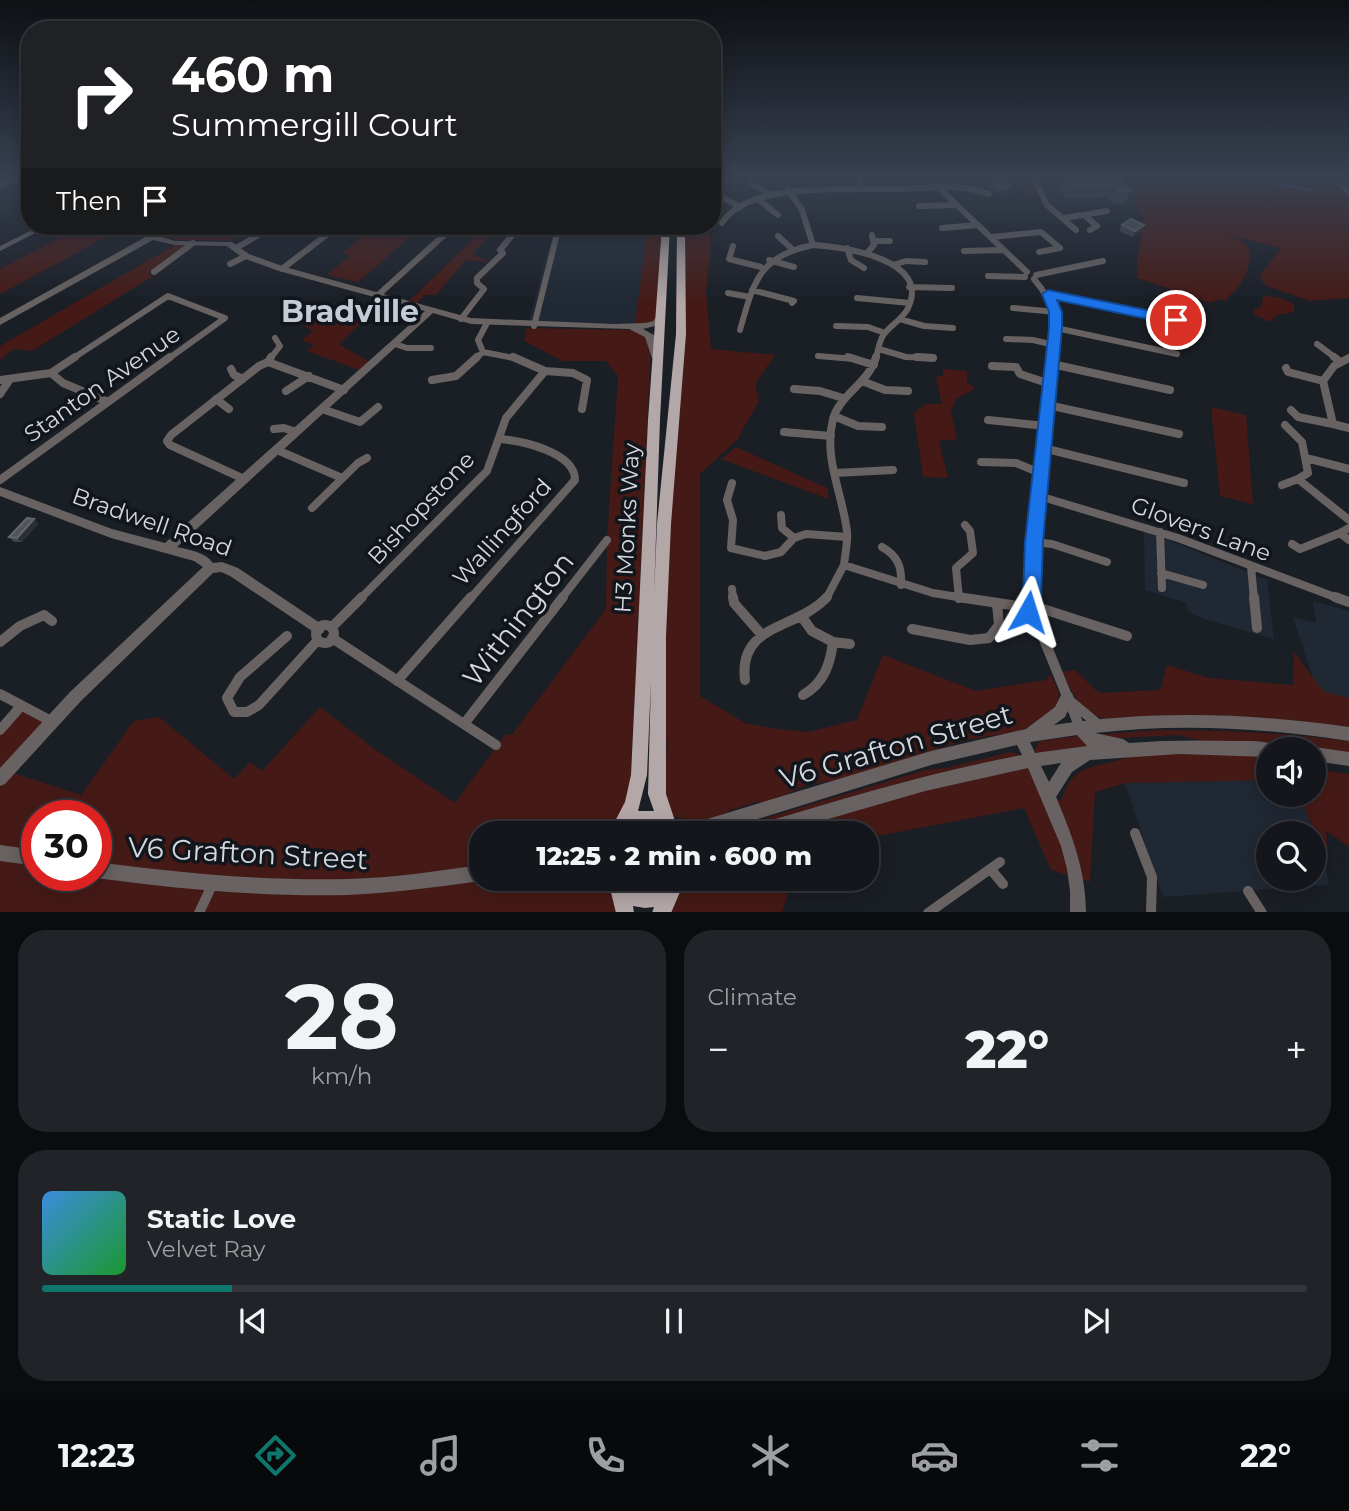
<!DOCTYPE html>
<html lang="en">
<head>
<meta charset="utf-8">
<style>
  :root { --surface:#14161c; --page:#212329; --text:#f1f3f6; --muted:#9d9fa3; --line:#33353b; --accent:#0f766e }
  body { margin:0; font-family:Montserrat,sans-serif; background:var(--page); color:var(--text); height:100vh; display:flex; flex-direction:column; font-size:26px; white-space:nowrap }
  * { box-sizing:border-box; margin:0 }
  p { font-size:23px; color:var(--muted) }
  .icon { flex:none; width:38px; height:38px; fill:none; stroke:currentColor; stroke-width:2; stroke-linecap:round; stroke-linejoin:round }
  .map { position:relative; height:912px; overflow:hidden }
  .side { display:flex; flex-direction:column; gap:18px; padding:18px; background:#0b0c0f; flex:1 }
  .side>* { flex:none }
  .hud { position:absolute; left:21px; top:21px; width:700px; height:214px; border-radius:28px; box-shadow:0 4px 18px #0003,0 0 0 2px var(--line); background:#202124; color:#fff; overflow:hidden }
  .controls { position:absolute; left:1256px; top:737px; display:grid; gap:14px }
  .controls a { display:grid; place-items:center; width:70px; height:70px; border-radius:50%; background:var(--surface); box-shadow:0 4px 18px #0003,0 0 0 2px var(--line); font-size:35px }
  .speed { position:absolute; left:21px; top:800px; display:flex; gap:14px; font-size:35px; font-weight:700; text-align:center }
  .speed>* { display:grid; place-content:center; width:91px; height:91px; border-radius:50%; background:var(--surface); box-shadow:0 4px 18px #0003,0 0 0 2px var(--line); line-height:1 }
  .speed .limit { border:10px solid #d22; background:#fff; color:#111 }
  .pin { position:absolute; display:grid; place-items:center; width:60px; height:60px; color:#fff; margin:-30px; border:4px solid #fff; border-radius:50%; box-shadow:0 2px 7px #0007 }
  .me { position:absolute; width:77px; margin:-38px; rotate:6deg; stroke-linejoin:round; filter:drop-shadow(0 0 5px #0008) }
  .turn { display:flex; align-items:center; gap:24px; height:147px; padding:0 35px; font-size:32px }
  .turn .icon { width:91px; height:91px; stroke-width:2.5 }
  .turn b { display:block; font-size:49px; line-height:60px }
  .then { display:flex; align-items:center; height:66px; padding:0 35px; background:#0003; gap:14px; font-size:26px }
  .big { font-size:52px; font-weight:800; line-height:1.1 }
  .side .tile { flex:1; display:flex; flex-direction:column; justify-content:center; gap:10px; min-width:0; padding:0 24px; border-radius:28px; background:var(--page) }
  .side .dial { align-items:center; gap:0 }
  .dial b { font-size:91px; line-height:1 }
  .song { display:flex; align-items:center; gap:21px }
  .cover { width:84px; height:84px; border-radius:10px; background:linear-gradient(135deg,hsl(210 70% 55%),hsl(130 70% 35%)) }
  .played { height:7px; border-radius:4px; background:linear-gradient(90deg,var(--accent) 15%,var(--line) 15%) }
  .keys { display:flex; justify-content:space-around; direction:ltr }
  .heat { display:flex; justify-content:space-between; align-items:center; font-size:38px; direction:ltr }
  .side .tiles { flex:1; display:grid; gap:18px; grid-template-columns:1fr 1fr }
  .tile:last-child { grid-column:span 2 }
  .trip { position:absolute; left:469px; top:821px; width:410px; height:70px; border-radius:28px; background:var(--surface); box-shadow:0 4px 18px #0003,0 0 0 2px var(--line); font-weight:800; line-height:70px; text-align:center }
  .menu { display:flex; height:112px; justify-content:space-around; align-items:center; background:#08090b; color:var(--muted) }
  .menu .icon { width:49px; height:49px }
  .menu .on { color:var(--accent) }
  .menu b { font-size:32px; color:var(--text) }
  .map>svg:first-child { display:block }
  .built { fill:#202833; fill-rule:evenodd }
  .green { fill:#451a16; fill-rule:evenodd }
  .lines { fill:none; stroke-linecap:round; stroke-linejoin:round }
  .stream { stroke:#3e5b8c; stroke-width:2 }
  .minor-far2 { stroke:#686362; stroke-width:6 }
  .minor-far1 { stroke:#686362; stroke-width:8 }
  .minor { stroke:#686362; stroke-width:10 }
  .tertiary { fill:#686362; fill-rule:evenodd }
  .primary { fill:#b3a8a7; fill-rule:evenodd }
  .wall { fill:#40444c }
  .shaded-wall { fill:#2a2e36 }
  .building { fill:#50545b; stroke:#656870; stroke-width:2 }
  .route { fill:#1a73e8; stroke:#114b97; stroke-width:2 }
  .labels { text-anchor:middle; stroke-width:7; stroke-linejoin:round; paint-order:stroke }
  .street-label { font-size:23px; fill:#d4d7dc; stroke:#11151c }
  .near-street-label { font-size:28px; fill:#d4d7dc; stroke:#11151c }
  .district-label { font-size:30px; font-weight:bold; fill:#c5cbd5; stroke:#11151c }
</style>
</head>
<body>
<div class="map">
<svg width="1349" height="913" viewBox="0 0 1349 913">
  <rect width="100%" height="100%" fill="#1a1e25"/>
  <path class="built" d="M 1050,176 L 1135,176 L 1133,205 L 1057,207 L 1048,201 L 1043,189 Z
    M 555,226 L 648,226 L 635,325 L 528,323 Z
    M 1144,530 L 1267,580 L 1274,639 L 1204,619 L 1188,612 L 1187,603 L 1145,590 Z
    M 1313,601 L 1349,611 L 1349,703 L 1319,696 L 1293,617 L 1316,623 Z
    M 1269,780 L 1269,794 L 1298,795 L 1322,846 L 1329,885 L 1163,897 L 1125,783 ZM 1269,833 L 1314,833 L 1314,878 L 1269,878 Z"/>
  <path class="green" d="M 961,176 L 1050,176 L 1045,184 L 1038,184 L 1042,195 L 1026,194 L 1019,182 C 1004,177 981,175 968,186 L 960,184 Z
    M 1135,176 L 1349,176 L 1349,298 L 1310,301 L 1267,286 L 1260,279 L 1261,274 L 1281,248 L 1228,235 C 1232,238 1244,241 1247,246 C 1256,259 1241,291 1228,296 L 1227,301 L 1220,299 L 1210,303 L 1138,278 L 1137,261 L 1144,216 L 1133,205 Z
    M 49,226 L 161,226 L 153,234 L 146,232 L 140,235 L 123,228 L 0,294 L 0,269 L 62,237 L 47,228 Z
    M 169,226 L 239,226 L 234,240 L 176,240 L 160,235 Z
    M 375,226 L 423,226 L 358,282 L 327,275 L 350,256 L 342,253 Z
    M 487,226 L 498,226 L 472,254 L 489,262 L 466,260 L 436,295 L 424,295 L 417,303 L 409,301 Z
    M 648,226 L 665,226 L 666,251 L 659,314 L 654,322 L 635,325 Z
    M 681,226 L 709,226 L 711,245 L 706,291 L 711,349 L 775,355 L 755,384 L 759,401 L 737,440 L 700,474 L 700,696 L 745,723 L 777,729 L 808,732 L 857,720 L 883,655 L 976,691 L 1046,680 L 1051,674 L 1059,694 L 1057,706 L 1038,724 L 1015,732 L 966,740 L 842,779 L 807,785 L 761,806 L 759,801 L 728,811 L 726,816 L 701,822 L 672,816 L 664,794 L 667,740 L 664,740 L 659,682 L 683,246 Z
    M 175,245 L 188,246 L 148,273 L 153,276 L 32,351 L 14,349 L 0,360 L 0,346 Z
    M 1263,296 L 1277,297 L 1294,304 L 1294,312 L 1277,315 L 1270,322 L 1253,314 L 1255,309 L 1261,307 Z
    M 296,299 L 365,319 L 339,344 L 368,361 L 359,370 L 307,351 L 314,345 L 302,340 L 313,331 L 282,313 Z
    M 527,328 L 631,330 L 643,334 L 651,343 L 631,777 C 629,801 622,815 605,833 L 481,833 L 481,878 L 607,879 L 625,912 L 0,913 L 0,730 L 21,706 L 51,721 L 7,771 L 81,795 L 134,721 L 159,717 L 234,779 L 250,762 L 262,771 L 320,707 L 373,748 L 455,803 L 506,734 L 512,735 L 606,609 L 607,540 L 618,376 L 606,361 L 563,361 L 524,341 ZM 37,816 L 96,816 L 96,875 L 37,875 Z
    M 943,369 L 967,371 L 967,382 L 975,389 L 956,399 L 951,411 L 957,439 L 939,441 L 948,478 L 923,477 L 914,413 L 925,404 L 942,404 L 936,377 L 943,375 Z
    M 1211,407 L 1246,415 L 1253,504 L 1220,496 Z
    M 736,447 L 827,488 L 829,499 L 721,459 Z
    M 1294,652 L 1323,691 L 1349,698 L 1349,734 L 1105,719 C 1080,711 1073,695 1062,672 L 1075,670 L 1099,693 L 1160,690 L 1167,665 L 1208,678 L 1293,685 Z
    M 1160,730 C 1223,730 1286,733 1349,741 L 1349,753 L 1290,746 L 1213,743 L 1177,735 L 1101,739 L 1089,735 Z
    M 1078,736 L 1095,748 L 1038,755 L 1034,750 L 1040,741 Z
    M 1146,748 L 1269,750 L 1269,780 L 1125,783 L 1095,792 L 1090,882 L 1051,870 L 1024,808 L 866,838 L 866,833 L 760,833 L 1031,761 L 1047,798 L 1061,800 C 1073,767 1085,769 1116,761 C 1126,758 1136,752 1146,748 Z
    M 1010,752 L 1022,755 L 768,825 L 766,818 L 925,770 L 946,768 Z
    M 1314,769 L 1349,774 L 1349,847 L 1326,831 L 1328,850 L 1322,846 L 1298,795 L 1314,794 Z
    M 677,879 L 816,879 L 791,884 L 782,912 L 661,913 Z"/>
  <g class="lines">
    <path class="stream" d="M 1238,176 L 1313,191"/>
    <path class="minor-far2" d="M 860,176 L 860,188
      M 1033,176 L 1047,205 L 1076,230
      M 750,182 L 771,195
      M 0,185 L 20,176
      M 939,188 L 1027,272
      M 788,190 L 802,210 L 813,245 C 843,247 934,259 907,310 C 901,320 891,325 884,334 C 879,341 878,350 876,359
      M 722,197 L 740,207
      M 759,200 L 778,215
      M 919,206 L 957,205
      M 1084,215 L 1097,226 L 1090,230
      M 1064,218 L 1107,211
      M 722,223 C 748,181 849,190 892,189 C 925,189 957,182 989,194
      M 266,227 L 273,228 L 262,233 Z
      M 942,228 L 978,225
      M 778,236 L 792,249
      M 992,237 L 1041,232 L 1060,248
      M 874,241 L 890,241
      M 733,246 L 729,259 L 761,267
      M 236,248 L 262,233
      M 847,248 L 851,260 L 864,268
      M 964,251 L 1004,250
      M 868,252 L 874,245 L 872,235
      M 1039,252 L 1060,248
      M 769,260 L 794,267
      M 230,264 L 246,256
      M 893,265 L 906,261 L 925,262
      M 282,269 L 338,226
      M 154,272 L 193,243
      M 1036,275 L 1103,261
      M 988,276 L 1025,277
      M 1034,279 C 1058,307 1056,324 1053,359
      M 909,287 L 952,288
      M 752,290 L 794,301 L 792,303
      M 728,293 L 750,297
      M 1048,294 L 1181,321
      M 377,296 L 454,226
      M 857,298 L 910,303
      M 1013,308 L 1056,312
      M 461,319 L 484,289 L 477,283 L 477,278 L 503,253 L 500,250 L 520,226
      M 900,319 L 924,326 L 953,328
      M 487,323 L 478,340 L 483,352 L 519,359
      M 534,326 L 559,226
      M 836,326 L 868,327 L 885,333
      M 1056,328 L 1177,354
      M 740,330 C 754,281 759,256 813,245
      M 1006,339 L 1033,340 L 1054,345
      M 395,344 L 407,348 L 431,348
      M 1317,344 L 1337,359
      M 879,349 L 906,357 L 933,358
      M 818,356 L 854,359
      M 72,359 L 168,296 L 225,318 L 168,359
      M 270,359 L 280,346 L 275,338
      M 475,359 L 483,352"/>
    <path class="minor-far1" d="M 75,357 L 51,373 L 63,383 L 108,402
      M 513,357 L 545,371 L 573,373 L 587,380 L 582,409
      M 848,357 L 874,365
      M 876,357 C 869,383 840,394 833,419 C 823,458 843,495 847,532 C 848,543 845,554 844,565 L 933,593 L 970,599
      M 917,357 L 933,358
      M 1334,357 L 1339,361
      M 1349,358 L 1334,366 L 1323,381 L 1333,424 L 1349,428
      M 268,362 L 271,357
      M 1052,364 L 1170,390
      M 992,366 L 1016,367 L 1020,374 L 1050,384
      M 1286,368 L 1288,372 L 1323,381
      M 231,369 L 234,375 L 243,379
      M 0,380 L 51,373
      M 432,380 L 456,376 L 477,357
      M 862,381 L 885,390 L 908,391
      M 794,389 L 820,391 L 843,398
      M 286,391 L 309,376
      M 0,394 L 10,379
      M 216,399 L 229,409
      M 108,402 L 170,357
      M 1048,405 L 1179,434
      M 322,409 L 360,422 L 378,407
      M 1291,410 L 1298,417 L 1333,424
      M 834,416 L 858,426 L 882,427
      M 988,420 L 1046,426
      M 1285,425 L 1302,442 L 1308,473 L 1298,479
      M 274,429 L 284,428 L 296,432
      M 784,432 L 831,436
      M 1043,448 L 1184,483
      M 277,450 L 342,478
      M 1306,458 L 1349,469
      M 981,462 L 1016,463 L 1040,473
      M 835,473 L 893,470
      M 244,479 L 170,445 L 167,441 L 171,435 L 259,366 L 268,362 L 344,390
      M 0,480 L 108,402
      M 732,483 L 727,500 L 733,520 L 731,548 L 765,556 L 781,552 L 794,538 L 806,534 L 847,537
      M 1282,485 L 1298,479 L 1349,520
      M 1039,496 L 1178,538 L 1340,599
      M 312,508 L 358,463 L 367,458
      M 781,515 L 782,528 L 794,538
      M 1349,528 L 1340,533 L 1349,540
      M 1160,532 L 1162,588
      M 1034,542 L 1052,544 L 1107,562
      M 1292,544 L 1300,549 L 1340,533
      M 882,547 C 898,556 902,567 901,585
      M 1251,566 L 1254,599
      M 1161,573 L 1203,585
      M 732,589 L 733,599
      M 360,599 L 487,471 L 506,418 L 545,371
      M 470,599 L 575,480 C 575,452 522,441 500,439
      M 561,599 L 607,540
      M 826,599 L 844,565
      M 959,599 L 956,568 L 973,553 L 970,531 L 965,525
      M 1032,599 L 1031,569 L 1053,357"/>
    <path class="minor" d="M 733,597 L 734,603 L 761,634
      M 958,597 L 1025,607
      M 1032,597 L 1032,600
      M 1254,597 L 1257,628
      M 1335,597 L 1349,602
      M 1043,609 L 1127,636
      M 1034,615 L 1080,728
      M 802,617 L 812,631 L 833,642 C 830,665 824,683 803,695
      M316 634a9 9 0 1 1 18 0a9 9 0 1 1-18 0Z
      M 332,627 L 362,597
      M 912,629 L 970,640 L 989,638 L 999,625 L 997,604
      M 287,636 L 240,677 L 227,698 L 234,712 L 247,712 L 259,705 L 317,641
      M 332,638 L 496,745
      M 0,642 L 20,626 L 44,615 L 52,621
      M 833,642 L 850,644
      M 745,680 C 738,623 797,630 827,597
      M 397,681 L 471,597
      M 0,694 L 51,721
      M 1069,700 L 1099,725
      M 464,724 L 563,597
      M 0,730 L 21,706
      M 1135,833 L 1152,877 L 1151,913
      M 993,872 L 1003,884
      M 1248,891 L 1262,913
      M 199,913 L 213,883
      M 928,913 L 1000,862"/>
    <path class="tertiary" d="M 1327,176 L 1334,176 L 1349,190 L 1349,196 Z
      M 40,226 L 49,226 L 0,251 L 0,246 Z
      M 160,226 L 168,226 L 158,236 L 175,241 L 232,242 L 249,254 L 285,267 L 471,318 L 613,324 L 646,323 L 653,321 L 658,315 L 661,314 L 665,317 L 659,325 L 643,329 L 654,335 L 660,356 L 655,359 L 652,358 L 645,337 L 629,329 L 471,324 L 433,313 L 177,547 C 190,550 205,552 213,563 L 222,562 L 238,568 L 323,625 L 325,629 L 323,633 L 319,635 L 315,633 L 230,576 L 221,572 L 213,573 L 80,702 L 5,784 L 0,786 L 0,768 L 70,692 L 203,567 L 194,561 L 111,538 L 0,496 L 0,487 L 112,529 L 165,543 L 425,311 L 279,271 L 243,258 L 227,246 L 175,245 L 153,240 L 0,325 L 0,318 L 149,235 Z
      M 1067,691 L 1072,693 L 1074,698 L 1065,717 L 1054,725 C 1152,710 1251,713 1349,727 L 1349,741 C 1265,728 1180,723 1095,733 L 1123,739 L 1129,743 C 1164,740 1200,740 1235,741 C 1248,741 1263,740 1274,745 L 1276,749 L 1269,749 L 1269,757 L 1179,754 L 1090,760 L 1072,772 L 1056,797 C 1072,835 1086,871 1086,913 L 1070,913 L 1070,891 L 1067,869 L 1061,846 L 1028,768 L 925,791 L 780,833 L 747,833 L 750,828 L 755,825 C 843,799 931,772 1022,755 L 1017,745 L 931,765 L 713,833 L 666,833 L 662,827 L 665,822 L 670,819 L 704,820 L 931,751 L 1026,729 L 1055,707 L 1062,693 ZM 1077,735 L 1087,746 L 1035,753 L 1030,742 ZM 1061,763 L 1049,782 L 1041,766 Z
      M 1314,747 L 1349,752 L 1349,766 L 1314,761 L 1314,749 L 1309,749 Z
      M 0,845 L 37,850 L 37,866 L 0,861 Z
      M 96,862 C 180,873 263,881 348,879 C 393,878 437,871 481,865 L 481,878 L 487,878 L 481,881 C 436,887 393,893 348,895 C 263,897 179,889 96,878 L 90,875 L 96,875 Z"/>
    <path class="primary" d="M 662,226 L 670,226 L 660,420 L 654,595 L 657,524 L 676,334 L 677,226 L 685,226 L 686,334 L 671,524 L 666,636 L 666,794 L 675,821 L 683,833 L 662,833 L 656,829 L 648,827 L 636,829 L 630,833 L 613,833 L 611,829 L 625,802 L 631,775 L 648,420 ZM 651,681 L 648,794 L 654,811 L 638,811 L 647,775 Z
      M 603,878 L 624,878 C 637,892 653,893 666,878 L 686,878 L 671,913 L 652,913 L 654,907 L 645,908 L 633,906 L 634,913 L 616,913 L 611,892 Z"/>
  </g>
  <path class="wall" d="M 1057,176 L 1127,176 L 1124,182 L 1131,191 L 1125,203 L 1113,203 L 1108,197 L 1066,198 L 1054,183 Z
    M 992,179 L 1009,193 L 1001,195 L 990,188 L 990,185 Z
    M 1122,225 L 1144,225 L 1141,231 L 1132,237 L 1119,231 Z
    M 39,523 L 22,542 L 14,542 L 9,537 Z"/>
  <path class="shaded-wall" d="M 1011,187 L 1009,193 L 1001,195 L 1003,188 Z
    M 1144,225 L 1141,231 L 1132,237 L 1135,231 Z
    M 34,519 L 39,523 L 22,542 L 17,538 Z"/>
  <path class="building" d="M 1063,176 L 1118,176 L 1131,191 L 1119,191 L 1114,185 L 1071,186 Z
    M 1002,177 L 1011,187 L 1003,188 L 992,182 L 992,179 Z
    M 1131,219 L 1144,225 L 1135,231 L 1122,225 Z
    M 27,518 L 34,519 L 17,538 L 9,537 Z"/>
  <linearGradient id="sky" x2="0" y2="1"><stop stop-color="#0e1014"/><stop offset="0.58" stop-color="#384151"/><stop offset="1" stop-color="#384151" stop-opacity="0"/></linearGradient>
  <rect width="1349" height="304" fill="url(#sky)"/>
  <path class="route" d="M 1048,290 L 1176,316 L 1183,320 L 1176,325 L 1057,300 L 1062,312 L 1062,328 L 1043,542 L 1041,600 L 1036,608 L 1038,612 L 1035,618 L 1028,620 L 1021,618 L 1016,605 L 1023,596 L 1025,542 L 1049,328 L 1049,312 L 1042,294 Z"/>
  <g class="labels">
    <g class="street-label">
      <text transform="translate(102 384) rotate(-35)" y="8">Stanton Avenue</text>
      <text transform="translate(421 508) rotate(-47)" y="8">Bishopstone</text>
      <text transform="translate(152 522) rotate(19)" y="8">Bradwell Road</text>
      <text transform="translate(627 528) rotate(-87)" y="8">H3 Monks Way</text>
      <text transform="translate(1201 529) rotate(20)" y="8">Glovers Lane</text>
      <text transform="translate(502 532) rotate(-48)" y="8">Wallingford</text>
    </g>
    <g class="near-street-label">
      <text transform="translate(518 619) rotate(-52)" y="10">Withington</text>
      <text transform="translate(896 746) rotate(-16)" y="10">V6 Grafton Street</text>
      <text transform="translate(248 853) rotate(3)" y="10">V6 Grafton Street</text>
    </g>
    <g class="district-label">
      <text x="350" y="322">Bradville</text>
    </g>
  </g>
</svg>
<div class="controls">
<a><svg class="icon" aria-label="sound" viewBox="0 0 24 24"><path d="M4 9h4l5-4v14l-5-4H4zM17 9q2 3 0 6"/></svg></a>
<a><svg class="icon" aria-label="search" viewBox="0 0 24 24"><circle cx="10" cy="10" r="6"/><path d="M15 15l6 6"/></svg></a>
</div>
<div class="speed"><div class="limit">30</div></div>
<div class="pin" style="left:1176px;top:320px;background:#d93025"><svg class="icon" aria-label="arrive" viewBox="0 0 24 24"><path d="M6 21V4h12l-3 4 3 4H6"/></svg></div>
<svg class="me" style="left:1028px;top:612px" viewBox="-20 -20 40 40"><path d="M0-17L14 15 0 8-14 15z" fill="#1a73e8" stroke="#fff" stroke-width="4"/></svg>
<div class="trip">12:25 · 2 min · 600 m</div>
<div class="hud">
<div class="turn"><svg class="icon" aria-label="right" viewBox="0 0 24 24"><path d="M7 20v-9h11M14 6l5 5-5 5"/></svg><div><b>460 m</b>Summergill Court</div></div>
<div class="then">Then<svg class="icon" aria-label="arrive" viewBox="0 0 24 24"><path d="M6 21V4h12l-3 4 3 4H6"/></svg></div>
</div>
</div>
<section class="side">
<div class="tiles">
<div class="tile dial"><b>28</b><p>km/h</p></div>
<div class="tile"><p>Climate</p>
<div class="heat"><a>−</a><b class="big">22°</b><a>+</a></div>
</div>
<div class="tile">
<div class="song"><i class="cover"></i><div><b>Static Love</b><p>Velvet Ray</p></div></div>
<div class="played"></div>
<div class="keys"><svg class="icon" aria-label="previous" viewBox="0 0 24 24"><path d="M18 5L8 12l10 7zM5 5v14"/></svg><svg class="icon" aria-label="pause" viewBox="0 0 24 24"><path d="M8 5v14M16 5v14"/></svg><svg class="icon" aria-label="next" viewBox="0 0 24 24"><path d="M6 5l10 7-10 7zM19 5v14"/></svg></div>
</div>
</div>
</section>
<nav class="menu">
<b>12:23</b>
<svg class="icon on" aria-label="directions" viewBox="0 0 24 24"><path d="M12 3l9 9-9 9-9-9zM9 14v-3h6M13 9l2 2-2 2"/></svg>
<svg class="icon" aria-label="music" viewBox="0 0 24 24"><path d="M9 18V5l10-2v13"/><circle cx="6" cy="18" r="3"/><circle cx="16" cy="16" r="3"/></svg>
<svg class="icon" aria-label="phone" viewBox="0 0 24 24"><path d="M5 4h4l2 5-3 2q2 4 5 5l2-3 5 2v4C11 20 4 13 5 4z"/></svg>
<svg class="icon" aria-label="climate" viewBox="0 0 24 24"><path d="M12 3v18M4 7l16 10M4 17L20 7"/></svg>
<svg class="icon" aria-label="car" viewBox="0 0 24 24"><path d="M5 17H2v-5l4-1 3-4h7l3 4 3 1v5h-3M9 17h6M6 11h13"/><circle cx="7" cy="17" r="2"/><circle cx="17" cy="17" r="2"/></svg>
<svg class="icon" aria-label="filters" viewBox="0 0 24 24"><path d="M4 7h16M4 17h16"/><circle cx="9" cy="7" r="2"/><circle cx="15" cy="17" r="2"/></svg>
<b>22°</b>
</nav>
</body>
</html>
